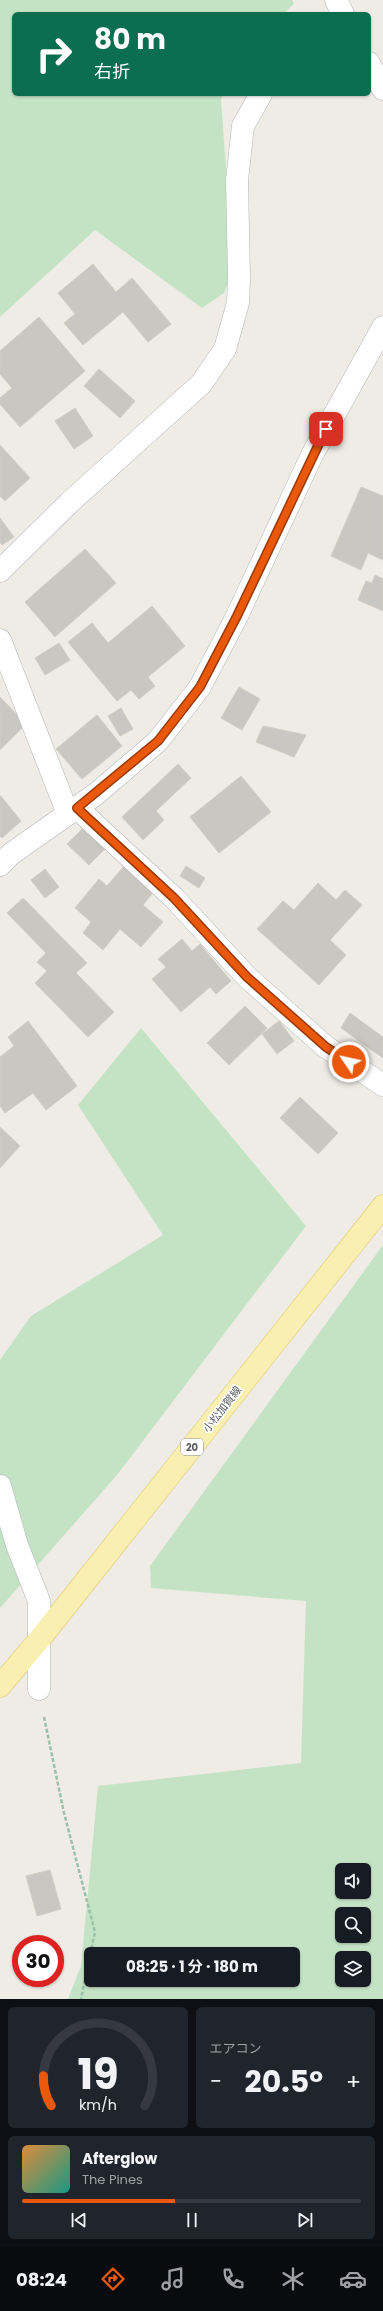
<!DOCTYPE html>
<html lang="ja">
<head>
<meta charset="utf-8">
<style>
  :root { --surface:#171b24; --page:#20242c; --text:#f1f3f6; --muted:#9ea1a6; --line:#363941; --accent:#ea580c }
  body { margin:0; font-family:Poppins,"Noto Sans JP",sans-serif; background:var(--page); color:var(--text); height:100vh; display:flex; flex-direction:column; font-size:15px; white-space:nowrap }
  * { box-sizing:border-box; margin:0 }
  p { font-size:13px; color:var(--muted) }
  .icon { flex:none; width:22px; height:22px; fill:none; stroke:currentColor; stroke-width:2; stroke-linecap:round; stroke-linejoin:round }
  .map { position:relative; height:1999px; overflow:hidden }
  .sheet { display:flex; flex-direction:column; gap:8px; padding:8px; background:#0d0f14; flex:1 }
  .sheet>* { flex:none }
  .top-card { position:absolute; left:12px; top:12px; width:359px; height:84px; border-radius:6px; box-shadow:0 1px 3px #0004; background:#0b6e4f; color:#fff; overflow:hidden }
  .buttons { position:absolute; left:335px; top:1863px; display:grid; gap:8px }
  .buttons a { display:grid; place-items:center; width:36px; height:36px; border-radius:6px; background:var(--surface); box-shadow:0 1px 3px #0004; font-size:20px }
  .speed { position:absolute; left:12px; top:1935px; display:flex; gap:8px; font-size:20px; font-weight:700; text-align:center }
  .speed>* { display:grid; place-content:center; width:52px; height:52px; border-radius:50%; background:var(--surface); box-shadow:0 1px 3px #0004; line-height:1 }
  .speed .limit { border:6px solid #d22; background:#fff; color:#111 }
  .pin { position:absolute; display:grid; place-items:center; width:34px; height:34px; color:#fff; margin:-17px; border-radius:8px; box-shadow:0 2px 6px #0006 }
  .me { position:absolute; width:44px; margin:-22px; rotate:304deg; stroke-linejoin:round; filter:drop-shadow(0 0 3px #0008) }
  .turn { display:flex; align-items:center; gap:14px; height:84px; padding:0 16px; font-size:18px }
  .turn .icon { width:52px; height:52px; stroke-width:2.5 }
  .turn b { display:block; font-size:28px; line-height:34px }
  .big { font-size:30px; font-weight:700; line-height:1.1 }
  .sheet .tile { flex:1; display:flex; flex-direction:column; justify-content:center; gap:6px; min-width:0; padding:0 14px; border-radius:6px; background:var(--page) }
  .sheet .dial { align-items:center; gap:0 }
  .dial svg { height:104px; overflow:visible; fill:none; stroke:var(--line); stroke-width:7; stroke-linecap:round; text-anchor:middle }
  .dial text { fill:var(--text); stroke:none }
  .song { display:flex; align-items:center; gap:12px }
  .cover { width:48px; height:48px; border-radius:6px; background:linear-gradient(135deg,hsl(30 70% 55%),hsl(170 70% 35%)) }
  .played { height:4px; border-radius:2px; background:linear-gradient(90deg,var(--accent) 45%,var(--line) 45%) }
  .keys { display:flex; justify-content:space-around; direction:ltr }
  .heat { display:flex; justify-content:space-between; align-items:center; font-size:22px; direction:ltr }
  .sheet .tiles { flex:1; display:grid; gap:8px; grid-template-columns:1fr 1fr }
  .tile:last-child { grid-column:span 2 }
  .trip { position:absolute; left:84px; top:1947px; width:216px; height:40px; border-radius:6px; background:var(--surface); box-shadow:0 1px 3px #0004; font-weight:700; line-height:40px; text-align:center }
  .tabs { display:flex; height:64px; justify-content:space-around; align-items:center; background:#090b0e; color:var(--muted) }
  .tabs .icon { width:28px; height:28px }
  .tabs .selected { color:var(--accent) }
  .tabs b { font-size:18px; color:var(--text) }
  .map>svg:first-child { display:block }
  .green { fill:#c4e3c5; fill-rule:evenodd }
  .building { fill:#c9c7c2; stroke:#d2cec4 }
  .lines { fill:none; stroke-linecap:round; stroke-linejoin:round }
  .minor-casing { stroke:#b2b5b9; stroke-width:23 }
  .tertiary-casing { stroke:#b2b5b9; stroke-width:23 }
  .primary-casing { stroke:#e5c766; stroke-width:23 }
  .path { stroke:#9cc1a8; stroke-width:2.5; stroke-dasharray:4 2; stroke-linecap:butt }
  .minor { stroke:#fff; stroke-width:22 }
  .tertiary { stroke:#fff; stroke-width:22 }
  .primary { stroke:#f8efb0; stroke-width:22 }
  .route-casing { stroke:#983908; stroke-width:10 }
  .route { stroke:#ea580c; stroke-width:7 }
  .labels { text-anchor:middle; stroke-width:3; stroke-linejoin:round; paint-order:stroke }
  .shield { fill:#fff; stroke:#8e9092; stroke-width:1 }
  .shield-label { font-size:10px; font-weight:bold; fill:#5d6064 }
  .street-label { font-size:11px; fill:#5d6064; stroke:#fff }
</style>
</head>
<body>
<div class="map">
<svg width="383" height="1999" viewBox="0 0 383 1999">
  <rect width="100%" height="100%" fill="#eeece5"/>
  <path class="green" d="M 0,0 L 292,0 L 294,4 L 283,14 L 14,14 L 14,94 L 223,94 L 221,99 L 233,269 L 224,293 L 202,308 L 95,230 L 0,317 Z
    M 141,1028 L 306,1226 L 117,1475 L 0,1608 L 0,1360 L 31,1316 L 163,1235 L 78,1105 Z
    M 383,1245 L 383,1999 L 68,1999 L 81,1966 L 98,1786 L 301,1763 L 306,1601 L 151,1588 L 150,1566 ZM 342,1870 L 364,1870 L 364,1892 L 342,1892 ZM 342,1914 L 364,1914 L 364,1936 L 342,1936 ZM 91,1954 L 293,1954 L 293,1980 L 91,1980 ZM 342,1958 L 364,1958 L 364,1980 L 342,1980 Z"/>
  <path class="building" d="M 93,264 L 116,292 L 132,278 L 171,324 L 148,342 L 123,312 L 83,345 L 64,323 L 75,314 L 58,293 Z
    M 39,317 L 85,371 L 20,427 L 0,404 L 0,398 L 12,388 L 0,374 L 0,351 Z
    M 99,369 L 135,401 L 120,418 L 84,386 Z
    M 75,408 L 93,436 L 74,449 L 55,421 Z
    M 0,445 L 30,478 L 5,501 L 0,496 Z
    M 361,487 L 383,496 L 383,560 L 368,553 L 361,570 L 331,556 Z
    M 0,518 L 14,537 L 2,545 L 0,542 Z
    M 85,549 L 116,583 L 55,637 L 25,602 Z
    M 375,575 L 383,579 L 383,611 L 358,600 L 366,581 L 372,583 Z
    M 152,606 L 185,646 L 148,677 L 155,686 L 139,699 L 131,690 L 117,701 L 68,642 L 92,623 L 108,643 Z
    M 59,643 L 70,660 L 45,675 L 35,658 Z
    M 239,687 L 260,699 L 242,730 L 221,718 Z
    M 0,697 L 26,724 L 0,750 Z
    M 121,708 L 133,729 L 120,736 L 108,716 Z
    M 97,715 L 122,746 L 82,779 L 56,749 Z
    M 263,726 L 306,735 L 294,757 L 256,742 Z
    M 178,764 L 191,778 L 156,811 L 164,820 L 143,840 L 122,817 Z
    M 241,776 L 271,812 L 219,853 L 190,817 Z
    M 0,795 L 21,821 L 2,838 L 0,836 Z
    M 86,825 L 108,846 L 89,865 L 67,844 Z
    M 125,865 L 155,890 L 143,905 L 163,922 L 141,947 L 120,929 L 103,950 L 83,933 L 91,922 L 75,908 L 99,879 L 107,886 Z
    M 186,866 L 205,878 L 199,888 L 180,876 Z
    M 45,869 L 59,887 L 45,898 L 31,880 Z
    M 318,883 L 336,900 L 345,890 L 362,905 L 330,940 L 346,955 L 319,985 L 257,929 L 283,901 L 294,910 Z
    M 23,898 L 87,963 L 76,973 L 114,1012 L 88,1037 L 35,983 L 47,971 L 37,962 L 46,953 L 7,913 Z
    M 182,939 L 192,951 L 200,944 L 231,981 L 216,994 L 210,987 L 181,1012 L 152,979 L 166,967 L 158,959 Z
    M 245,1006 L 267,1028 L 229,1065 L 207,1043 Z
    M 350,1013 L 383,1037 L 383,1058 L 341,1028 Z
    M 28,1021 L 77,1086 L 46,1110 L 33,1093 L 5,1113 L 0,1106 L 0,1057 L 14,1046 L 8,1037 Z
    M 279,1021 L 294,1041 L 277,1054 L 262,1034 Z
    M 300,1097 L 338,1133 L 318,1154 L 280,1118 Z
    M 0,1127 L 20,1146 L 0,1168 Z
    M 50,1870 L 61,1909 L 37,1916 L 26,1876 Z"/>
  <g class="lines">
    <defs>
      <path id="minor" d="M 336,0 L 343,14
        M 369,63 L 383,89
        M 0,571 L 69,503 L 201,384 L 225,349 L 238,303 L 239,278 L 237,180 L 243,126 L 261,94
        M 0,640 L 68,814
        M 77,808 L 174,898 L 247,977 L 326,1047 L 383,1085
        M 0,1486 L 17,1545 L 39,1601 L 39,1689"/>
      <path id="tertiary" d="M 0,865 L 11,854 L 96,794 L 158,741 L 200,687 L 237,616 L 312,455 L 383,327"/>
      <path id="primary" d="M 0,1686 L 39,1640 L 383,1206"/>
    </defs>
    <use href="#minor" class="minor-casing"/>
    <use href="#tertiary" class="tertiary-casing"/>
    <use href="#primary" class="primary-casing"/>
    <path class="path" d="M 44,1717 L 64,1813 L 95,1932 L 81,1999"/>
    <use href="#minor" class="minor"/>
    <use href="#tertiary" class="tertiary"/>
    <use href="#primary" class="primary"/>
  </g>
  <g class="lines">
    <defs>
      <path id="route" d="M 326,429 L 237,616 L 200,687 L 158,741 L 77,808 L 174,898 L 247,977 L 326,1047 L 349,1062"/>
    </defs>
    <use href="#route" class="route-casing"/>
    <use href="#route" class="route"/>
  </g>
  <g class="labels">
    <rect class="shield" x="181" y="1439" width="22" height="16" rx="3"/>
    <g class="shield-label">
      <text x="192" y="1451">20</text>
    </g>
    <g class="street-label">
      <text transform="translate(222 1409) rotate(-52)" y="4">小松加賀線</text>
    </g>
  </g>
</svg>
<div class="buttons">
<a><svg class="icon" aria-label="sound" viewBox="0 0 24 24"><path d="M4 9h4l5-4v14l-5-4H4zM17 9q2 3 0 6"/></svg></a>
<a><svg class="icon" aria-label="search" viewBox="0 0 24 24"><circle cx="10" cy="10" r="6"/><path d="M15 15l6 6"/></svg></a>
<a><svg class="icon" aria-label="layers" viewBox="0 0 24 24"><path d="M12 4l9 5-9 5-9-5zM3 14l9 5 9-5"/></svg></a>
</div>
<div class="speed"><div class="limit">30</div></div>
<div class="pin" style="left:326px;top:429px;background:#d93025"><svg class="icon" aria-label="arrive" viewBox="0 0 24 24"><path d="M6 21V4h12l-3 4 3 4H6"/></svg></div>
<svg class="me" style="left:349px;top:1062px" viewBox="-20 -20 40 40"><circle r="17" fill="#ea580c" stroke="#fff" stroke-width="3"/><path d="M0-11L8 9 0 5-8 9z" fill="#fff"/></svg>
<div class="trip">08:25 · 1 分 · 180 m</div>
<div class="top-card">
<div class="turn"><svg class="icon" aria-label="right" viewBox="0 0 24 24"><path d="M7 20v-9h11M14 6l5 5-5 5"/></svg><div><b>80 m</b>右折</div></div>
</div>
</div>
<section class="sheet">
<div class="tiles">
<div class="tile dial"><svg viewBox="0 0 100 80">
<path d="M14 69A42 42 0 1 1 86 69"/>
<path d="M14 69A42 42 0 0 1 8 46" stroke="#ea580c"/>
<text x="50" y="56" font-size="32" font-weight="700">19</text>
<text x="50" y="72" font-size="11">km/h</text>
</svg></div>
<div class="tile"><p>エアコン</p>
<div class="heat"><a>−</a><b class="big">20.5°</b><a>+</a></div>
</div>
<div class="tile">
<div class="song"><i class="cover"></i><div><b>Afterglow</b><p>The Pines</p></div></div>
<div class="played"></div>
<div class="keys"><svg class="icon" aria-label="previous" viewBox="0 0 24 24"><path d="M18 5L8 12l10 7zM5 5v14"/></svg><svg class="icon" aria-label="pause" viewBox="0 0 24 24"><path d="M8 5v14M16 5v14"/></svg><svg class="icon" aria-label="next" viewBox="0 0 24 24"><path d="M6 5l10 7-10 7zM19 5v14"/></svg></div>
</div>
</div>
</section>
<nav class="tabs">
<b>08:24</b>
<svg class="icon selected" aria-label="directions" viewBox="0 0 24 24"><path d="M12 3l9 9-9 9-9-9zM9 14v-3h6M13 9l2 2-2 2"/></svg>
<svg class="icon" aria-label="music" viewBox="0 0 24 24"><path d="M9 18V5l10-2v13"/><circle cx="6" cy="18" r="3"/><circle cx="16" cy="16" r="3"/></svg>
<svg class="icon" aria-label="phone" viewBox="0 0 24 24"><path d="M5 4h4l2 5-3 2q2 4 5 5l2-3 5 2v4C11 20 4 13 5 4z"/></svg>
<svg class="icon" aria-label="climate" viewBox="0 0 24 24"><path d="M12 3v18M4 7l16 10M4 17L20 7"/></svg>
<svg class="icon" aria-label="car" viewBox="0 0 24 24"><path d="M5 17H2v-5l4-1 3-4h7l3 4 3 1v5h-3M9 17h6M6 11h13"/><circle cx="7" cy="17" r="2"/><circle cx="17" cy="17" r="2"/></svg>
</nav>
</body>
</html>
